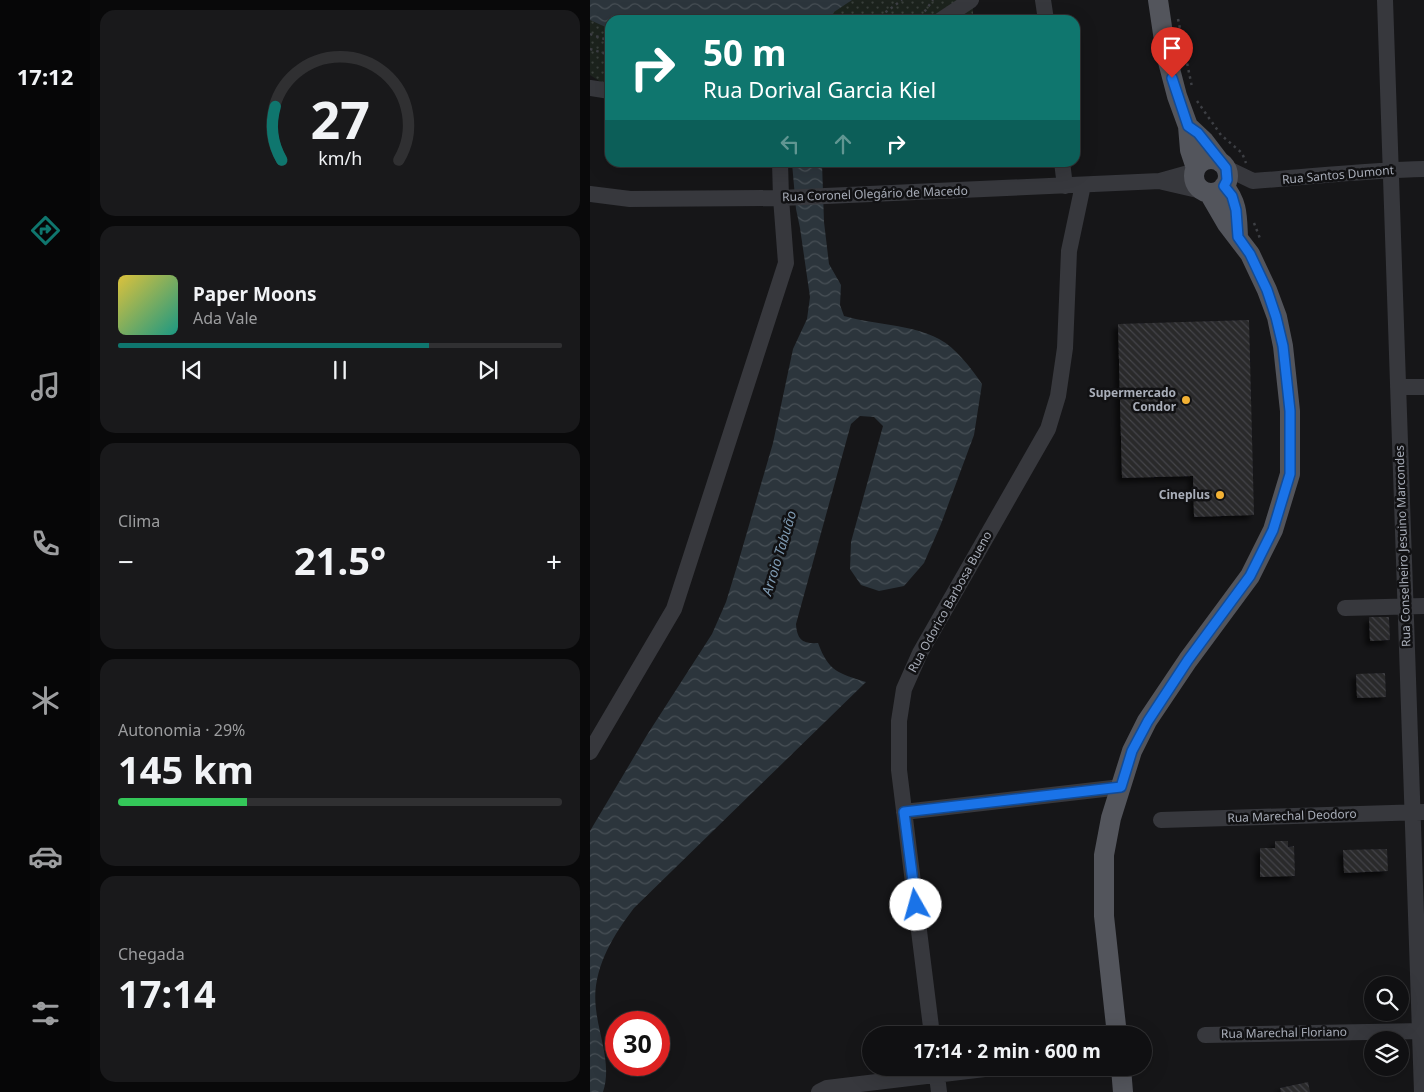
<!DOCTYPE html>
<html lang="pt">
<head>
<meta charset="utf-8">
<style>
  :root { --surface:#101012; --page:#19191b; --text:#f1f3f6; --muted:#9c9d9f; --line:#303032; --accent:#0f766e }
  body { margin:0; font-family:"Noto Sans",sans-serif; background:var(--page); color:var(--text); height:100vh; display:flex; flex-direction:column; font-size:19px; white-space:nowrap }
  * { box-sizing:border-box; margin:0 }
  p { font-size:16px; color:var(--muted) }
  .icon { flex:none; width:28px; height:28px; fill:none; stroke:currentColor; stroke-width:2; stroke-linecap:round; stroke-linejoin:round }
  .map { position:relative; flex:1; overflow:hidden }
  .side { display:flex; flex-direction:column; gap:10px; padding:10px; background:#09090a; width:500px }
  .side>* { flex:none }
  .banner { position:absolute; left:15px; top:15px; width:475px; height:152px; border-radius:15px; box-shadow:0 5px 20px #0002,0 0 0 1px var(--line); background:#0f766e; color:#fff; overflow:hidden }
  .controls { position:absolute; left:774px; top:976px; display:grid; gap:10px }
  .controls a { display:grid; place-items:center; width:45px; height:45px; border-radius:50%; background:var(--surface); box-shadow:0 5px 20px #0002,0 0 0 1px var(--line); font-size:25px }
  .speed { position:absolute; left:15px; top:1011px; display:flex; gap:10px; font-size:25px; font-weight:700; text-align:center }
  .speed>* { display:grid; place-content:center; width:65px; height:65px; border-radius:50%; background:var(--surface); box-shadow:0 5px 20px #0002,0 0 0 1px var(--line); line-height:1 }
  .speed .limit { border:8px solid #d22; background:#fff; color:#111 }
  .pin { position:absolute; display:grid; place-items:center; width:42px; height:42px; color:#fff; margin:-51px -21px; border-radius:50% 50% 50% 0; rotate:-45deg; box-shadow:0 0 5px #0007 }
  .pin .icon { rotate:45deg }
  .me { position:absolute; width:55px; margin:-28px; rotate:353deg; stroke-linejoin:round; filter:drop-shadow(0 0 4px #0008) }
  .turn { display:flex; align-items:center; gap:18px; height:105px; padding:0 15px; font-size:22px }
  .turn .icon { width:65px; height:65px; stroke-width:2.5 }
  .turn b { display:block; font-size:35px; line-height:42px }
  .lanes { display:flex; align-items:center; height:48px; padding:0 15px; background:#0003; justify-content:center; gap:25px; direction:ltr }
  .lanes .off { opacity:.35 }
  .big { font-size:38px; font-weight:700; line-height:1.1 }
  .side .tile { flex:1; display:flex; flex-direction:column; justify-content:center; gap:8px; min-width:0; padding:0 18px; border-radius:15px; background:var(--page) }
  .side .dial { align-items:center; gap:0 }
  .dial svg { height:130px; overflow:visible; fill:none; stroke:var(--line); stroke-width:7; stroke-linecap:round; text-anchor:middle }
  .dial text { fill:var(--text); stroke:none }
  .song { display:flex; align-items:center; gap:15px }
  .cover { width:60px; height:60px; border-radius:8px; background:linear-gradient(135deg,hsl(50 70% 55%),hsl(170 70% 35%)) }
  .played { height:5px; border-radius:2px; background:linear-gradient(90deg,var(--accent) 70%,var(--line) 70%) }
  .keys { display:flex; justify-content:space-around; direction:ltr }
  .heat { display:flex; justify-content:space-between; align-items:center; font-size:28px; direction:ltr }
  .charge { height:8px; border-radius:4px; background:linear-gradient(90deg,#34c759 29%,var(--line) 0) }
  .trip { position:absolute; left:272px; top:1026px; width:290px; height:50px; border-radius:25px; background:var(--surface); box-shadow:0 5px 20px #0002,0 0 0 1px var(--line); font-weight:700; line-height:50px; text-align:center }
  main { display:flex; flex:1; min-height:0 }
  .menu { display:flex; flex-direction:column; width:90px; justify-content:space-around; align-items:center; background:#060607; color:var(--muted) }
  .menu .icon { width:35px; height:35px }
  .menu .selected { color:var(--accent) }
  .menu b { font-size:22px; color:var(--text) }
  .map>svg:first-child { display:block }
  .grass { fill:url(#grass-dots) }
  .water { fill:url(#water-waves) }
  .building { fill:url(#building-back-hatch); filter:url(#shadow) }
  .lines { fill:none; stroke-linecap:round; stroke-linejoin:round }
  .path { stroke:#3d3f44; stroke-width:2.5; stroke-dasharray:2.5 4; stroke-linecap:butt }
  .minor { stroke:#37383d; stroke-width:16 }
  .major { stroke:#53555c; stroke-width:20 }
  .route-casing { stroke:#114b97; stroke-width:12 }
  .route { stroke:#1a73e8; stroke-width:9 }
  .poi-dot { fill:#f2b134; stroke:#111113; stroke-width:2 }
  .labels { text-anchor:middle; stroke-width:5; stroke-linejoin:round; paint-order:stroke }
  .street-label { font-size:12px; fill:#a8adb8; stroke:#111113 }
  .poi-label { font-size:12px; font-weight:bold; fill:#a8adb8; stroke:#111113; text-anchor:end }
  .water-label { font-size:14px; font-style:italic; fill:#7f9bb3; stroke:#111113 }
</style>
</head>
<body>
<main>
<nav class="menu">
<b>17:12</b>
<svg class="icon selected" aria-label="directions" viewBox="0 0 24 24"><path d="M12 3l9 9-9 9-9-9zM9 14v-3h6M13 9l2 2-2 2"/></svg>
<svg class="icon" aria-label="music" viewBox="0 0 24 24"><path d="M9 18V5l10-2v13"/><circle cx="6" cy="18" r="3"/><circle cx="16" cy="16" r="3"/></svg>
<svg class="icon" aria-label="phone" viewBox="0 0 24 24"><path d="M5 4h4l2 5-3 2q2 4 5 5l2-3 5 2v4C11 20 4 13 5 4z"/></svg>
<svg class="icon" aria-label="climate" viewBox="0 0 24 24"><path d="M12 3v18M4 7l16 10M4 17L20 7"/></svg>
<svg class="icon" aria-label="car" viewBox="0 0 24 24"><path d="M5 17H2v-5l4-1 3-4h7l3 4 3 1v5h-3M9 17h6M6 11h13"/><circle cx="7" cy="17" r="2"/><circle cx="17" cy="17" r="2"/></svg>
<svg class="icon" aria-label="filters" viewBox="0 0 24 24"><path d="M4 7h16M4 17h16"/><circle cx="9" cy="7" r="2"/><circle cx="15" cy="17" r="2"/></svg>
</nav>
<section class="side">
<div class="tile dial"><svg viewBox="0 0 100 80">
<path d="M14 69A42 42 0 1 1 86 69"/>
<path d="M14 69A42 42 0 0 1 10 36" stroke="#0f766e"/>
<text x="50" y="56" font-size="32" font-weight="700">27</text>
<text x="50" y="72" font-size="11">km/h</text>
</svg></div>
<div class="tile">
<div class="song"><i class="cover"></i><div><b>Paper Moons</b><p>Ada Vale</p></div></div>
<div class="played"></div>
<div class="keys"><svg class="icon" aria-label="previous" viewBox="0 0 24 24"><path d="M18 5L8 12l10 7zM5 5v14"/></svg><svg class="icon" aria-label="pause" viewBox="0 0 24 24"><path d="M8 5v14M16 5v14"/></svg><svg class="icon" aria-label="next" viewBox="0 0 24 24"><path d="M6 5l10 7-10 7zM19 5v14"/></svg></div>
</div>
<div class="tile"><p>Clima</p>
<div class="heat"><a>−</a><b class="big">21.5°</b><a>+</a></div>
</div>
<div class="tile"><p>Autonomia · 29%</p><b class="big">145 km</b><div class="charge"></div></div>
<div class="tile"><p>Chegada</p><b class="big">17:14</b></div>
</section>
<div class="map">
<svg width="834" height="1092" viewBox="0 0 834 1092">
  <defs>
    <pattern id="grass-dots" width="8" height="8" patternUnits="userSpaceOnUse" patternTransform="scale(1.25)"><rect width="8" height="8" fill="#1c231d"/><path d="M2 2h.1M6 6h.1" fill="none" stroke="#3a403c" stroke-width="1.8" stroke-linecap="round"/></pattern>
    <pattern id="water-waves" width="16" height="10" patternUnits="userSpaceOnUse" patternTransform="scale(1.25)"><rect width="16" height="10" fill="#2c353c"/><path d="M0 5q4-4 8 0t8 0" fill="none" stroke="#485056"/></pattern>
    <pattern id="building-back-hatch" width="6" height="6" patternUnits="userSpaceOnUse" patternTransform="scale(1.25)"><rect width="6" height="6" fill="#29292c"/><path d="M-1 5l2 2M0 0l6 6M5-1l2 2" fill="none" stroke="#454548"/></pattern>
    <filter id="shadow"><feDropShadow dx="-4.5" dy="4.5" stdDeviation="2.5" flood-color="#0009"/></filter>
  </defs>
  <rect width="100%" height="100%" fill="#161618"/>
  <path class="grass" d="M 0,0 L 383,0 L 383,20 L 20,20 L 20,88 L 0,75 Z"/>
  <path class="water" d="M 0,0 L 262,0 L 244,12 L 239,20 L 20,20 L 20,29 L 0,20 Z
    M 202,163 L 232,163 L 234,222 L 239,264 L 251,285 L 250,305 L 254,316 C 285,325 320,324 349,339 C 366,348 381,368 392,384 L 384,435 L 351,524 L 334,563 L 314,586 L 289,591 L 271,585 L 260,569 L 261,542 L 293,426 L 284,417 L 270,416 L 261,424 L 206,624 C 207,640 213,644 228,643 C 239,672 248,673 276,682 L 44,908 C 22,937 1,971 6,1009 C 9,1037 22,1064 13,1092 L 0,1092 L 0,831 L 57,735 L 122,634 L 136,602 L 148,563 L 183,443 L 203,349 L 217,319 L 220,297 L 210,228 L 206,209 Z"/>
  <path class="building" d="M 659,320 L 664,515 L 604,517 L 603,476 L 532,478 L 528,324 Z
    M 779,617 L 799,617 L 800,640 L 780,641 Z
    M 795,673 L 796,697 L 767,698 L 766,674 Z
    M 685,841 L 698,841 L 698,847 L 704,846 L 705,876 L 670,877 L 670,848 L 685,848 Z
    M 797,849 L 798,871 L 754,873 L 753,850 Z
    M 718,1082 L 720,1092 L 691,1092 L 690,1088 Z"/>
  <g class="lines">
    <path class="path" d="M 588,19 L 602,87
      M 285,20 L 312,0
      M 325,20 L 332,15 L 343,0
      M 0,34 L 20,41
      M 0,49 L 20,55
      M 607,101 L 631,135 L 652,153 L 656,163
      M 664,223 L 671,241"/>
    <path class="minor" d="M 453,0 L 456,20
      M 795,0 L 832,1092
      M 351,20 L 381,0
      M 0,88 L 20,91
      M 472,162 L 475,186
      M 636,168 L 663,181
      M 663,181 C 720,177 777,170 834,169
      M 573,182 L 612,191
      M 0,194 L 40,199 L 191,198 L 570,181 L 595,174 L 604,173
      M 808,387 L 834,387
      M 755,608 L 834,606
      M 0,752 L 84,609 L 196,263 L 191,198 L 190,162
      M 314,812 L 531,787
      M 571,820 L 834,812
      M 342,1035 L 309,770 L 309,721 L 314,689 L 330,653 L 458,429 L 468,396 L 475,348 L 479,251 L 493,185
      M 615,1035 L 834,1031
      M 346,1068 L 349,1092
      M 229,1092 L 237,1088 L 403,1068"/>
    <path class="major" d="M 568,0 L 576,54 L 587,96 L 598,126 L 600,150 L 606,168
      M 598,126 L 614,141 L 630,162
      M604 176a17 17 0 1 1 34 0a17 17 0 1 1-34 0Z
      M 634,186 C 648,203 647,216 648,237
      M 527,1035 L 514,916 L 514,855 L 521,818 L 542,751 L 557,721 L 598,660 L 660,576 L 683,530 L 700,474 L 700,411 L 693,346 L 687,317 L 677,290 L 660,254 L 637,224 L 619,193
      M 531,1068 L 533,1092"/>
  </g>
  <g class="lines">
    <defs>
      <path id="route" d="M 326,905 L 314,812 L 531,787 L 542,751 L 558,721 L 598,660 L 660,576 L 683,530 L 700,474 L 700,411 L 693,346 L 686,317 L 677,290 L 660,254 L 648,237 L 646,210 L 642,196 L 634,186 L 637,180 L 636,168 L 608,133 L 598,126 L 582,78"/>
    </defs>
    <use href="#route" class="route-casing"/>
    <use href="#route" class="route"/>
  </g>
  <g class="poi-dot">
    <circle cx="596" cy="400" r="5"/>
    <circle cx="630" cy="495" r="5"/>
  </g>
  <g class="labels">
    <g class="street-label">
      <text transform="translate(748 175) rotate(-5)" y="4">Rua Santos Dumont</text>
      <text transform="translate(285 194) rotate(-2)" y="4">Rua Coronel Olegário de Macedo</text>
      <text transform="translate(813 546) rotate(-92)" y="4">Rua Conselheiro Jesuino Marcondes</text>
      <text transform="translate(360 602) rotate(-61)" y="4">Rua Odorico Barbosa Bueno</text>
      <text transform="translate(702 816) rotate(-2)" y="4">Rua Marechal Deodoro</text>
      <text transform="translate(694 1033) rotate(-1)" y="4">Rua Marechal Floriano</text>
    </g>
    <g class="poi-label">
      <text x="586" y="397">Supermercado<tspan x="586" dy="14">Condor</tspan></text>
      <text x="620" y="499">Cineplus</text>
    </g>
    <g class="water-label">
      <text transform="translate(189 553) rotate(-73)" y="5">Arroio Tabuão</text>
    </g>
  </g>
</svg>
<div class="controls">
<a><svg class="icon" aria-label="search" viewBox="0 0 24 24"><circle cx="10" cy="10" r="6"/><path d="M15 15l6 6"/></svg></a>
<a><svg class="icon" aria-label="layers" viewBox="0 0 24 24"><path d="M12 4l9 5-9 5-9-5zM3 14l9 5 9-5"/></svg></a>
</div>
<div class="speed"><div class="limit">30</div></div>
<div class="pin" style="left:582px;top:78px;background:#d93025"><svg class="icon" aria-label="arrive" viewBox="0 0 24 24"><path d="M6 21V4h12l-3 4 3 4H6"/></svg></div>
<svg class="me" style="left:326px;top:905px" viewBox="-20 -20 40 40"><circle r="19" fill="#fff"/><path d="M0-13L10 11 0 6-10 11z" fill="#1a73e8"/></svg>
<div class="trip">17:14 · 2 min · 600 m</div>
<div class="banner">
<div class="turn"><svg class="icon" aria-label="right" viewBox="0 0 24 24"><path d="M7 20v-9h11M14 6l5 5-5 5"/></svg><div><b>50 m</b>Rua Dorival Garcia Kiel</div></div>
<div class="lanes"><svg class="icon off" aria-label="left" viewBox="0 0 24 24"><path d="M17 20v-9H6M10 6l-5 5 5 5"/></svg><svg class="icon off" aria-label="ahead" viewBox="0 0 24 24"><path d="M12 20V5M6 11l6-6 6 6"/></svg><svg class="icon" aria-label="right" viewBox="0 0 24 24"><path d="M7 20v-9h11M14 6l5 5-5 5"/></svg></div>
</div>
</div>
</main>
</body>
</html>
